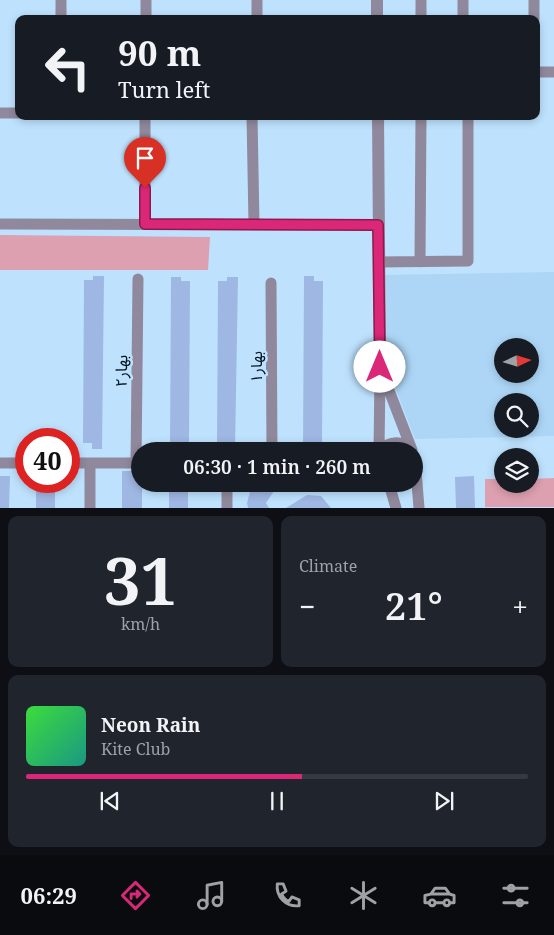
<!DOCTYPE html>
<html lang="en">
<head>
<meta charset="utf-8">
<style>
  :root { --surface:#171b24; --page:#20242c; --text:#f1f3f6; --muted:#9ea1a6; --line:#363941; --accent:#db2777 }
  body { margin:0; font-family:"Noto Serif","Noto Sans Arabic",serif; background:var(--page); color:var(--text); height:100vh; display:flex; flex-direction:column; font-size:19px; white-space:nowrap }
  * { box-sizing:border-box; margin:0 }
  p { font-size:16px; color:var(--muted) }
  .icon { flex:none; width:28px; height:28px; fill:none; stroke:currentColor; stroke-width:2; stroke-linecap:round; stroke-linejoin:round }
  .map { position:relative; height:508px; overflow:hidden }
  .sheet { display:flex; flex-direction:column; gap:8px; padding:8px; background:#0d0f14; flex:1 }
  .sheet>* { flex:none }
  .guide { position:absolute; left:15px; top:15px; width:525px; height:105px; border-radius:10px; box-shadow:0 2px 8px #0003; background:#171b24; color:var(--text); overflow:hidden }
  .needle { width:32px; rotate:86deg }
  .buttons { position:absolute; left:494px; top:338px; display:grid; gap:10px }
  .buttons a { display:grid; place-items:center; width:45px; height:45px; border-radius:50%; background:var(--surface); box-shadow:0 2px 8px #0003; font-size:25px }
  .speed { position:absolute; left:15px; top:428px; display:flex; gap:10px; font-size:25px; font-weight:700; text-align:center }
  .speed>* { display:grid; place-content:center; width:65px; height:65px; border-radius:50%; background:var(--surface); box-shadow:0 2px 8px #0003; line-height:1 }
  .speed .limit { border:8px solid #d22; background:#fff; color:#111 }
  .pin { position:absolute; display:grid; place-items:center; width:42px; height:42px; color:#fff; margin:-51px -21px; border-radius:50% 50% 50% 0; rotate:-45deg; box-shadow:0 0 5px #0007 }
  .pin .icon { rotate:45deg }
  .me { position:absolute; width:55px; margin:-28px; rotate:0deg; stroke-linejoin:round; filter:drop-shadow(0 0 4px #0008) }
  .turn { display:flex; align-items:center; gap:18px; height:105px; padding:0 20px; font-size:22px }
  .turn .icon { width:65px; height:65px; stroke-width:2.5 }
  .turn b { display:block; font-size:35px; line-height:42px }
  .big { font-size:38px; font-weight:600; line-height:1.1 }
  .sheet .tile { flex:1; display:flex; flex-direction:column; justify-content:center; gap:8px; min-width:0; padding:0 18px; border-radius:10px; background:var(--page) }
  .sheet .dial { align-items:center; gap:0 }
  .dial b { font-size:65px; line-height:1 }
  .song { display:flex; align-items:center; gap:15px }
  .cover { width:60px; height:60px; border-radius:8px; background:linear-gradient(135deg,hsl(120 70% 55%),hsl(170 70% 35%)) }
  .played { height:5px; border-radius:2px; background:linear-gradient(90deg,var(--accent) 55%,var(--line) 55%) }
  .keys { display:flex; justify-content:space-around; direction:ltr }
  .heat { display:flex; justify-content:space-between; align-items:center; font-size:28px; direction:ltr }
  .sheet .tiles { flex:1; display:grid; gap:8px; grid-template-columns:1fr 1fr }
  .tile:last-child { grid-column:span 2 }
  .trip { position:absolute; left:131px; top:442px; width:292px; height:50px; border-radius:25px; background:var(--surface); box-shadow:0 2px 8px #0003; font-weight:600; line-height:50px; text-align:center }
  .menu { display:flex; height:80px; justify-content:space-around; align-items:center; background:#090b0e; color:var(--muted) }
  .menu .icon { width:35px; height:35px }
  .menu .selected { color:var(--accent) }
  .menu b { font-size:22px; color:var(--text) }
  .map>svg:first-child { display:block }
  .built { fill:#add6f6; fill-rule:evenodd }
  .green { fill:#dda0b0 }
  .building { fill:#9fb7e3 }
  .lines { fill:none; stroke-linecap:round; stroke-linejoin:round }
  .minor { stroke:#90889c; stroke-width:11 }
  .tertiary { stroke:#90889c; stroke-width:12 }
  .route-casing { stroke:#8e194d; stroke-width:12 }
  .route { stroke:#db2777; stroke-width:9 }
  .labels { text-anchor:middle; stroke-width:5; stroke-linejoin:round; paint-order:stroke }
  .street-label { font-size:16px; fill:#041420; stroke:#bee2fe }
</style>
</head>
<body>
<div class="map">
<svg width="554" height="508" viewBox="0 0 554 508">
  <rect width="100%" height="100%" fill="#bee2fe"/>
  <path class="built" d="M 554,272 L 554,436 L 415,439 L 385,361 L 383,275 ZM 502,346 L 530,346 L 530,374 L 502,374 ZM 502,401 L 530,401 L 530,429 L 502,429 Z"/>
  <path class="green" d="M 0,235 L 210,237 L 208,270 L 0,270 Z
    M 554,478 L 554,507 L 485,507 L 485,479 L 502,479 L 502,484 L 530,484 L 530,479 Z"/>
  <path class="building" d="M 93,276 L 104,276 L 102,449 L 92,449 L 92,443 L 83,443 L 84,280 L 93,280 Z
    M 304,276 L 314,276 L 314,281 L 323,281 L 322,444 L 313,444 L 313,450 L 303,450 Z
    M 171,277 L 181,277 L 181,281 L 190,281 L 189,444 L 180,444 L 180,450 L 170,450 Z
    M 227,277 L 238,277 L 235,450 L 226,450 L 226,444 L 217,444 L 218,281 L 227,281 Z
    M 122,471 L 133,471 L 133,476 L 140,476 L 140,484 L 142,484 L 142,508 L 122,508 Z
    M 0,476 L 10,476 L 9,508 L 0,508 Z
    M 474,476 L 475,508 L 456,508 L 455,477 Z
    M 36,481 L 55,481 L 55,508 L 36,508 Z
    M 169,484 L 188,484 L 188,508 L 169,508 Z
    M 262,484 L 276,488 L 266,503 L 269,508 L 248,508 L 247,503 L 250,492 L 254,488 Z
    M 307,495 L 321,496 L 331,508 L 286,508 Z"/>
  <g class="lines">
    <path class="minor" d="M 61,0 L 61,19
      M 257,0 L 257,19
      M 146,19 L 146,0
      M 421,19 L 421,0
      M 463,19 L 463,0
      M 534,19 L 534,0
      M 536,72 L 554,72
      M 0,113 L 19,113
      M 252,116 L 254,224
      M 0,224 L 378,225
      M 145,224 L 145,116
      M 379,262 L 468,261 L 468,116
      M 420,262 L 421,116
      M 271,283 L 272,451
      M 380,367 L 412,450
      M 379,451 L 380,373
      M 381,451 C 390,439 404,441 412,451
      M 415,458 L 419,508
      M 0,463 L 26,463
      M 69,463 L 140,463
      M 90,463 L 90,508
      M 136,463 L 138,279
      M 227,484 L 227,508
      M 389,484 L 396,508"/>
    <path class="tertiary" d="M 377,0 L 377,19
      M 378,116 L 380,367"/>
  </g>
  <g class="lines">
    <defs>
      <path id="route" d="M 145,188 L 145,224 L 378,225 L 380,367"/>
    </defs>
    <use href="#route" class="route-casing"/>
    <use href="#route" class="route"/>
  </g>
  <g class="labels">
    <g class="street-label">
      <text transform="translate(256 367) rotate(-90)" y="6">بهار۱</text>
      <text transform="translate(121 371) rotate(-89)" y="6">بهار۲</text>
    </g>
  </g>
</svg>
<div class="buttons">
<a><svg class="needle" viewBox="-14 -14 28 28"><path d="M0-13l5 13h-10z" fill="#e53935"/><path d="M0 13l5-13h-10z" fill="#9ea1a6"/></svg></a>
<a><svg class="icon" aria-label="search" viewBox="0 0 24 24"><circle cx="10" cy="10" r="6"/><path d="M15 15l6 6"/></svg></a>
<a><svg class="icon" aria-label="layers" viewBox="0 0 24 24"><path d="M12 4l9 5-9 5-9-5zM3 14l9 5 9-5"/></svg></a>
</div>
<div class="speed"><div class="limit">40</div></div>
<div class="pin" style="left:145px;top:188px;background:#d93025"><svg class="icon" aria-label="arrive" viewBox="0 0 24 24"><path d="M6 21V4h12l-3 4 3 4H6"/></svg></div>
<svg class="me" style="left:380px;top:367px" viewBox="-20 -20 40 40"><circle r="19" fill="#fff"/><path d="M0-13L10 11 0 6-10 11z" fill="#db2777"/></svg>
<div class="trip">06:30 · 1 min · 260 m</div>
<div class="guide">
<div class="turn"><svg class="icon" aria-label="left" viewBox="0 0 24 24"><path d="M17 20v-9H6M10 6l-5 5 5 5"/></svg><div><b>90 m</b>Turn left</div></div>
</div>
</div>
<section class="sheet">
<div class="tiles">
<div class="tile dial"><b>31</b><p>km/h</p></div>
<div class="tile"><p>Climate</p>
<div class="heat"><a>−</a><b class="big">21°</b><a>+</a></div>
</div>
<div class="tile">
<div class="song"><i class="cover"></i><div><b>Neon Rain</b><p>Kite Club</p></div></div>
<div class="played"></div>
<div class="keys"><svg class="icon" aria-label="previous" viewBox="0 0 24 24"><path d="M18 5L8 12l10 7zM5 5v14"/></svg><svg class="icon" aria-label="pause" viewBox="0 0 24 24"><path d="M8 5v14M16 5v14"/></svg><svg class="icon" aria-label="next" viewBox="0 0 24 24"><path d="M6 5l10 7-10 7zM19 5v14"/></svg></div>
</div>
</div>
</section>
<nav class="menu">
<b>06:29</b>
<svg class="icon selected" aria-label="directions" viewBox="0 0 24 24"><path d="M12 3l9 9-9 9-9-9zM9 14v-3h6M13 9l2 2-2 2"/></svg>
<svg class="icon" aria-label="music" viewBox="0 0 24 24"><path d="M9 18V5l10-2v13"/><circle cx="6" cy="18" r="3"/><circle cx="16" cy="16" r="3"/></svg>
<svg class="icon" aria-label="phone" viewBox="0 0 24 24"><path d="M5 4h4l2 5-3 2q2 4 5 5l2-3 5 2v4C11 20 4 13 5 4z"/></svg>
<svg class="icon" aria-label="climate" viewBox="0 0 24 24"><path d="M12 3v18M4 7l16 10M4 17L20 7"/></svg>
<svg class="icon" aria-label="car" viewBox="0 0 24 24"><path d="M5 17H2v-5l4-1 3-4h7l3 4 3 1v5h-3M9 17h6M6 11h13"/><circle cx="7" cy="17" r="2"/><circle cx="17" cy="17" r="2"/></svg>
<svg class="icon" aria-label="filters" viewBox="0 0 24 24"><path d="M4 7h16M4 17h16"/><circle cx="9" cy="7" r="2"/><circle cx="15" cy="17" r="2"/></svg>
</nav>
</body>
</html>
